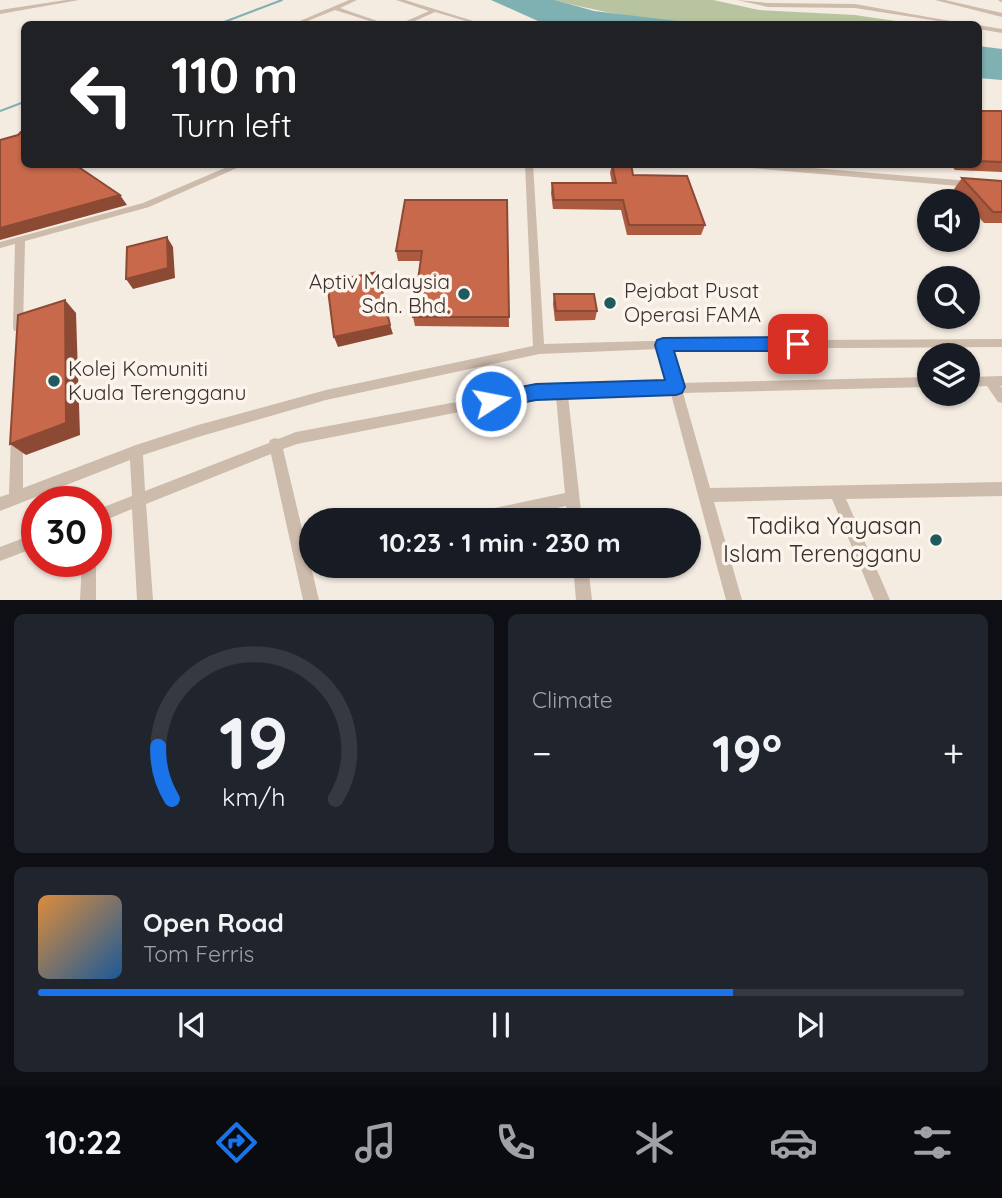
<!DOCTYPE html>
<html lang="en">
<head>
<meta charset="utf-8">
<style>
  :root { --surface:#171b24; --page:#20242c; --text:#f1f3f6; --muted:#9ea1a6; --line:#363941; --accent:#1a73e8 }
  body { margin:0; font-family:Quicksand,sans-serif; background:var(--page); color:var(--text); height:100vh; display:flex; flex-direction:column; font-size:26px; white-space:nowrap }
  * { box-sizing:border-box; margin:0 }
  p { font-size:23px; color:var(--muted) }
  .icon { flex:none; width:38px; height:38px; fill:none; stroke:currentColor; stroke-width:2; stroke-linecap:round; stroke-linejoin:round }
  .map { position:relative; height:600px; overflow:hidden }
  .details { display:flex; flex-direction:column; gap:14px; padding:14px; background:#0d0f14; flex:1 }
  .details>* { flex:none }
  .banner { position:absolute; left:21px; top:21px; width:961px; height:147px; border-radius:10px; box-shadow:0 2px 5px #0004; background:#202124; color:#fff; overflow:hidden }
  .fabs { position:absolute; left:917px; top:189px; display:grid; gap:14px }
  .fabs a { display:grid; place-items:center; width:63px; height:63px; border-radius:50%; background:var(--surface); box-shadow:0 2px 5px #0004; font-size:35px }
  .speed { position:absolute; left:21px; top:486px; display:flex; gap:14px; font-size:35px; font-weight:700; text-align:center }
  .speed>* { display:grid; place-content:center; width:91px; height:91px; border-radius:50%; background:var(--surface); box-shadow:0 2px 5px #0004; line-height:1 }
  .speed .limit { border:10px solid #d22; background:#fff; color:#111 }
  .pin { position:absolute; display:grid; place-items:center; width:60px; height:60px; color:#fff; margin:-30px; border-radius:14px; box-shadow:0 4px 10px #0006 }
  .me { position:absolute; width:77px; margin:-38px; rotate:79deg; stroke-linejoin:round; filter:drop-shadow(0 0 5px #0008) }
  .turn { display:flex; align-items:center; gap:24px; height:147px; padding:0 35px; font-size:32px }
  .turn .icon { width:91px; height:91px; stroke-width:2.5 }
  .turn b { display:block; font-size:49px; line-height:60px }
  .big { font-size:52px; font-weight:700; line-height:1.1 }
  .details .card { flex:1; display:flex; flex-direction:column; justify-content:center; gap:10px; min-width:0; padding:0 24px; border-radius:10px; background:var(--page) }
  .details .dial { align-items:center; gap:0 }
  .dial svg { height:182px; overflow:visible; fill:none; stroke:var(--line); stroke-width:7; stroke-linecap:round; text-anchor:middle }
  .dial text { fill:var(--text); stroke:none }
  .song { display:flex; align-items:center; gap:21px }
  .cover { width:84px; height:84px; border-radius:10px; background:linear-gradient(135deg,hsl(30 70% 55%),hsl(210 70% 35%)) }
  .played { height:7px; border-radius:4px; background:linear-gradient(90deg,var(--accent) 75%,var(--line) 75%) }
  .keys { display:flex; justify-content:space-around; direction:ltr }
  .heat { display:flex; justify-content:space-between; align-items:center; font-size:38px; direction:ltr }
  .details .tiles { flex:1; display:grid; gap:14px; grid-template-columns:1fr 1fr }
  .card:last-child { grid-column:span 2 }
  .trip { position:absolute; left:299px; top:508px; width:402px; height:70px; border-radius:35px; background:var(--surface); box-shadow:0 2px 5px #0004; font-weight:700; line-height:70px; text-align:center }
  .dock { display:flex; height:112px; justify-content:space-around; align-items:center; background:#090b0e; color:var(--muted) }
  .dock .icon { width:49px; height:49px }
  .dock .active { color:var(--accent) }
  .dock b { font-size:32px; color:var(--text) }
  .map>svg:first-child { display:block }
  .green { fill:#b8c4a0 }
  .water { fill:#7fb0b2 }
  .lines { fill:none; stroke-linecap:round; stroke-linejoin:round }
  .stream { stroke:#7fb0b2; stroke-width:2 }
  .minor { fill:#cdbbac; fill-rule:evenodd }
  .wall { fill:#ac5a40 }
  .shaded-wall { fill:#8c4a34 }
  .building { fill:#c8694b; stroke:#8c4a34; stroke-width:2 }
  .route { fill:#1a73e8; stroke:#114b97; stroke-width:2 }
  .poi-dot { fill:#1f5a5e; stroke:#fbf5ee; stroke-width:2.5 }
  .labels { text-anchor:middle; stroke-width:7; stroke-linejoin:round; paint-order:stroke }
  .poi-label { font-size:21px; fill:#3b302b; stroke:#fbf5ee; text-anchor:start }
  .near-poi-label { font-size:24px; fill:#3b302b; stroke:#fbf5ee; text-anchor:end }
</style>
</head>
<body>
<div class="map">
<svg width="1002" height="600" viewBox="0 0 1002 600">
  <rect width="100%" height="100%" fill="#f4ebe1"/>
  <path class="green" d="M 555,0 L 713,0 L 759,10 L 855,15 L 916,24 C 796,24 672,33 555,0 Z"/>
  <path class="water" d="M 491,0 L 555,0 L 594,11 L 678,21 L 731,24 L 554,24 L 538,21 Z
    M 978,46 L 1002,49 L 1002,80 L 978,78 Z"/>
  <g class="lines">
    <path class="stream" d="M 219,24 L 282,0
      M 0,111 L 24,102"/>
    <path class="minor" d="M 66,0 L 79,0 L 0,14 L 0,10 Z
      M 349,0 L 357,0 L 340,8 L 386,24 L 379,24 L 335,10 L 300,24 L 293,24 Z
      M 396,0 L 405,0 L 483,24 L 476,24 L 435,12 L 408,24 L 401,24 L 402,23 L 429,11 Z
      M 737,0 L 768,3 L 855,4 L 967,24 L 957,24 L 855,8 L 768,7 Z
      M 935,0 L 945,0 L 1002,13 L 1002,17 Z
      M 998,0 L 1002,0 L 1002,2 L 999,1 Z
      M 978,25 L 1002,29 L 1002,33 L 978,29 Z
      M 234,164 L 246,164 L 149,207 L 25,241 L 23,328 L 22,331 L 14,331 L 13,328 L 15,244 L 0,248 L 0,242 L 143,203 Z
      M 525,164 L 533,164 L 544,344 L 649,341 L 1002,339 L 1002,347 L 670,349 L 680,383 L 929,377 L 929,387 L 683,393 L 710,488 L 1002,482 L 1002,496 L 846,499 L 890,600 L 874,600 L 832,499 L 714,502 L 742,600 L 726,600 L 671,394 L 568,396 L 582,520 L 568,520 L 566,506 L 504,520 L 464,520 L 466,515 L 471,513 L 565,493 L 556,397 L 536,397 L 297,444 L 283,449 L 319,600 L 303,600 L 271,454 L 146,504 L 153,600 L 137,600 L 132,509 L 96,524 L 96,510 L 132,496 L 130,460 L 0,511 L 0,497 L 9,494 L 11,435 L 12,431 L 17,429 L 22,431 L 23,435 L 23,488 L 136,445 L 198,425 L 326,390 L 533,346 ZM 659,349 L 668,384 L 536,387 L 296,432 L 278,439 L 275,438 L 270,440 L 269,443 L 145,491 L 143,455 L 198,437 L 326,400 L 539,354 Z
      M 724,164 L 764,164 L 970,181 L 974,184 L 970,187 L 728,166 Z
      M 1002,376 L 1002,386 L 1000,386 L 1002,388 L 1002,403 L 998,402 L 987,386 L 968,387 L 968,377 Z
      M 37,533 L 37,547 L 0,561 L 0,547 Z
      M 82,562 L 96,562 L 96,600 L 80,600 Z
      M 573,565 L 588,565 L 592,600 L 576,600 Z"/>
  </g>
  <path class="wall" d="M 978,111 L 1002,111 L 1002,172 L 955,170 L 950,164 L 978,164 Z
    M 612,164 L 633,175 L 705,225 L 701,235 L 627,235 L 621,210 L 553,209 L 551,193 L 552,183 L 612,183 L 610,173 Z
    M 962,178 L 1002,181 L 1002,223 L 984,223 L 968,205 L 968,201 L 965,201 L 954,189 Z
    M 507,200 L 509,327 L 415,326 L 413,317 L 421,261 L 398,261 L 396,251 Z
    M 554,294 L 597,311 L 595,320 L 555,321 L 553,304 Z"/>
  <path class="shaded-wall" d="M 120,195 L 127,205 L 0,240 L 0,228 Z
    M 167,237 L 173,247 L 175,278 L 133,289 L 126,279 Z
    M 65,300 L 76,313 L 80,435 L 26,455 L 10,444 Z
    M 390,325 L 393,334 L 338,347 L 334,337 Z"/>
  <path class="building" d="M 978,111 L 1002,111 L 1002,162 L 978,161 Z
    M 22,131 L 24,132 L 24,164 L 74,164 L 120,195 L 0,228 L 0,140 L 18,135 Z
    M 612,164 L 631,164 L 633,175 L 687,176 L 705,225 L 629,225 L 623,200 L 554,200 L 552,183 L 616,183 Z
    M 962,178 L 1002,181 L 1002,212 L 993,212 Z
    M 405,200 L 507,200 L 509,317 L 413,317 L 422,251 L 396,251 Z
    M 167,237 L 168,268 L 126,279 L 127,247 Z
    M 378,272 L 390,325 L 334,337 L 327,282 Z
    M 554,294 L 594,294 L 597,311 L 556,311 Z
    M 65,300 L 66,423 L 10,444 L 18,315 Z"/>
  <path class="route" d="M 798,337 L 804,339 L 807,344 L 804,349 L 798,351 L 674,351 L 685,387 L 682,393 L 676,395 L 536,400 L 491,409 L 484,406 L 482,401 L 484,395 L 491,393 L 536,384 L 665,380 L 655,345 L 657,340 L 663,338 Z"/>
  <g class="poi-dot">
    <circle cx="464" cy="294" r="7"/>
    <circle cx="610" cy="303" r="7"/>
    <circle cx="54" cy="381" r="7"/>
    <circle cx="936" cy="540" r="7"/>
  </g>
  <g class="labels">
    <g class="poi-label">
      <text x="450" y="289" text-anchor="end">Aptiv Malaysia<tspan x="450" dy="24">Sdn. Bhd.</tspan></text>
      <text x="624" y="298">Pejabat Pusat<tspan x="624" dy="24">Operasi FAMA</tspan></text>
      <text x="68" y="376">Kolej Komuniti<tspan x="68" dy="24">Kuala Terengganu</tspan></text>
    </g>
    <g class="near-poi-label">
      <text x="922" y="534">Tadika Yayasan<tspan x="922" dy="28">Islam Terengganu</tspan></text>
    </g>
  </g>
</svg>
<div class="fabs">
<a><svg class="icon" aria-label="sound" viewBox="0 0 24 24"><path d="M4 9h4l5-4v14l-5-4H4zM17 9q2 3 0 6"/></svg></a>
<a><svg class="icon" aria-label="search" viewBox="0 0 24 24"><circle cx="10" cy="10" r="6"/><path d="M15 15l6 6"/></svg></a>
<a><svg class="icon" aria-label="layers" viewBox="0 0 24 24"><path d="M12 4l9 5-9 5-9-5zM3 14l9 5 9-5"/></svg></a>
</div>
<div class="speed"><div class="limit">30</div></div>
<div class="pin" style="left:798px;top:344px;background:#d93025"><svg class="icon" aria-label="arrive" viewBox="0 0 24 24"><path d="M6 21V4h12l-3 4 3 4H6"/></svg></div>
<svg class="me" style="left:491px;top:401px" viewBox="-20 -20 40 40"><circle r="17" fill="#1a73e8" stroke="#fff" stroke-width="3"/><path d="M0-11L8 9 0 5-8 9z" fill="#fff"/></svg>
<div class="trip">10:23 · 1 min · 230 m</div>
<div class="banner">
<div class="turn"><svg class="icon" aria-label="left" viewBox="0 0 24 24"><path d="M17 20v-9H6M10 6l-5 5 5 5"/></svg><div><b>110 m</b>Turn left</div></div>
</div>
</div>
<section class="details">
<div class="tiles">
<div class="card dial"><svg viewBox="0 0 100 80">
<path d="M14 69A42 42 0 1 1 86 69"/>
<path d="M14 69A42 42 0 0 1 8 46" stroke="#1a73e8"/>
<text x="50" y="56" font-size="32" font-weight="700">19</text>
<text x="50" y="72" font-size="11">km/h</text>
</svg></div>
<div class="card"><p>Climate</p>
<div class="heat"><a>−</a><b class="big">19°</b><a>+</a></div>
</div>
<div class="card">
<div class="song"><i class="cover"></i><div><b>Open Road</b><p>Tom Ferris</p></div></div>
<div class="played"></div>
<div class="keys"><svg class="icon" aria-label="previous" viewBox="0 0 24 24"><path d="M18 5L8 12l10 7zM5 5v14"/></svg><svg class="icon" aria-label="pause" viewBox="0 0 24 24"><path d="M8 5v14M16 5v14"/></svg><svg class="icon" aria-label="next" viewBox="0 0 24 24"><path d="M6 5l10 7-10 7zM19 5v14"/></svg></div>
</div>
</div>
</section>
<nav class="dock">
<b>10:22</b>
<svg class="icon active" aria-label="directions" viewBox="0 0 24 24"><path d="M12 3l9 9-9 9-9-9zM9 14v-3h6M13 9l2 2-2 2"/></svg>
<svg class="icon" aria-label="music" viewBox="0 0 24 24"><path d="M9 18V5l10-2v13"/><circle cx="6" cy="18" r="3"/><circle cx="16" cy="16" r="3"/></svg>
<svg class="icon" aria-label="phone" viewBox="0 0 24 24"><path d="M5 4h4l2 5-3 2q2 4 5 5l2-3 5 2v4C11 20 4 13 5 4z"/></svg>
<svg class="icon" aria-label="climate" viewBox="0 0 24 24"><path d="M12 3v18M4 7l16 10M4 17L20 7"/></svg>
<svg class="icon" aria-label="car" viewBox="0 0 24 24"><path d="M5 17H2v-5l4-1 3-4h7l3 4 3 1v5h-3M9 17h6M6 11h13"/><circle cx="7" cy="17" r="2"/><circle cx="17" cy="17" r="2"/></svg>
<svg class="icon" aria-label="filters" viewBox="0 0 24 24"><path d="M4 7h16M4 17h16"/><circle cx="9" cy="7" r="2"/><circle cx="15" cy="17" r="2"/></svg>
</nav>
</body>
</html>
